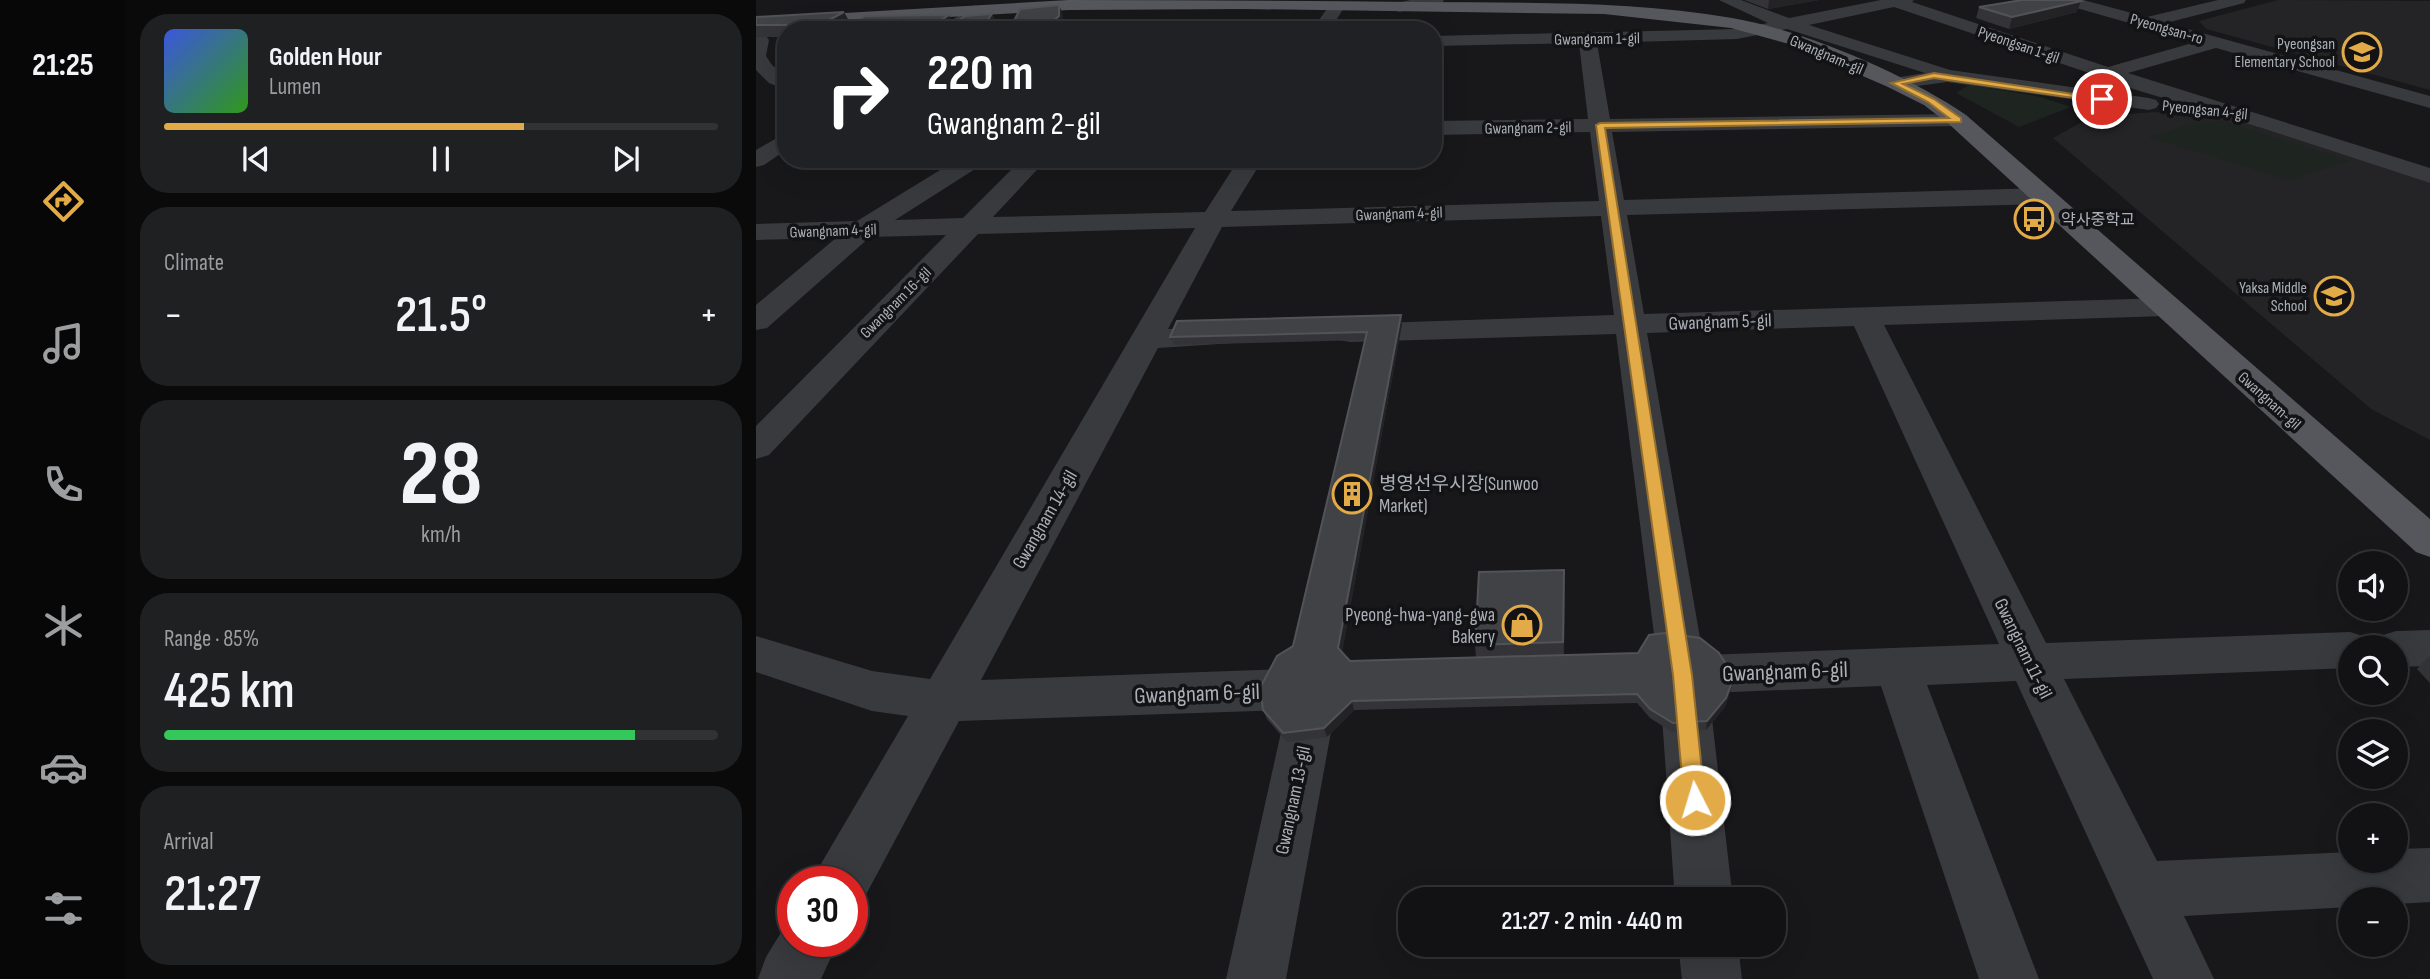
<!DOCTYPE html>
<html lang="en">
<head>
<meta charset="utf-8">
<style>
  :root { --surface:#121214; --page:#1f2022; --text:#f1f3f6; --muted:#9c9ea0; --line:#313234; --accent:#e2ab48 }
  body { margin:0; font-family:"Sofia Sans Condensed","Noto Sans KR",sans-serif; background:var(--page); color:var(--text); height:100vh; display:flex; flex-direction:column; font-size:26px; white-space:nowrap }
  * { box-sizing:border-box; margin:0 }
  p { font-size:23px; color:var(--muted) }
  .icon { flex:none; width:38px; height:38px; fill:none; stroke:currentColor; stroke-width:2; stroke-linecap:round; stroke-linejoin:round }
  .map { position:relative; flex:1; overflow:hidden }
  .side { display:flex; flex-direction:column; gap:14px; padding:14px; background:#0a0a0b; width:630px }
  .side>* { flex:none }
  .top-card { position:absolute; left:21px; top:21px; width:665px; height:147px; border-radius:28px; box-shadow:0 7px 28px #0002,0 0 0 2px var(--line); background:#202124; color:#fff; overflow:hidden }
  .tools { position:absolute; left:1582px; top:551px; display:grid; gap:14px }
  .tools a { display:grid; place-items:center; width:70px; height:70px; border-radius:50%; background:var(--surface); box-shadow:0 7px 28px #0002,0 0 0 2px var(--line); font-size:35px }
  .speed { position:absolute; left:21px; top:866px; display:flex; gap:14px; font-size:35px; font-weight:700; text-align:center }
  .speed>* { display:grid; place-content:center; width:91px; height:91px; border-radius:50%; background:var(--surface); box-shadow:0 7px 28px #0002,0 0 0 2px var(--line); line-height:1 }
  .speed .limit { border:10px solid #d22; background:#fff; color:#111 }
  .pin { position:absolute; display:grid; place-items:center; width:60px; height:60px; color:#fff; margin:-30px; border:4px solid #fff; border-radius:50%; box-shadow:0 2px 7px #0007 }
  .me { position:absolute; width:77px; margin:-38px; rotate:355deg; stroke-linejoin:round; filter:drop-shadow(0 0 5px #0008) }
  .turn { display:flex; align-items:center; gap:24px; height:147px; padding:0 35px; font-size:32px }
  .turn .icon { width:91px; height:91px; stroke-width:2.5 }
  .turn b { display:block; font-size:49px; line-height:60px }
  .big { font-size:52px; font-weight:600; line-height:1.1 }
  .side .card { flex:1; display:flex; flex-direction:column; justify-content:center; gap:10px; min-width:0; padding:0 24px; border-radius:28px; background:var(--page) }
  .side .dial { align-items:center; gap:0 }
  .dial b { font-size:91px; line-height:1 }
  .song { display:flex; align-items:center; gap:21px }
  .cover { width:84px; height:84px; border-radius:10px; background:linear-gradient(135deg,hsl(230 70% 55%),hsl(110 70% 35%)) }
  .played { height:7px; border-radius:4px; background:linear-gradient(90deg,var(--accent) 65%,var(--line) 65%) }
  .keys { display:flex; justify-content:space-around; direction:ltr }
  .heat { display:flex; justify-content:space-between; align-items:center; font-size:38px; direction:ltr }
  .charge { height:10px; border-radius:5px; background:linear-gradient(90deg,#34c759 85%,var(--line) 0) }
  .trip { position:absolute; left:642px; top:887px; width:388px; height:70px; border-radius:28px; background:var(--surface); box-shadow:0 7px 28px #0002,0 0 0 2px var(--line); font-weight:600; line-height:70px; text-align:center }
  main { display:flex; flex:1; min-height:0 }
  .tab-bar { display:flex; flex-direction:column; width:126px; justify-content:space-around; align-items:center; background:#070708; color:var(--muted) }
  .tab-bar .icon { width:49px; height:49px }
  .tab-bar .selected { color:var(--accent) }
  .tab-bar b { font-size:32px; color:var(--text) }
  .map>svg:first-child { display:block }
  .built { fill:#242427 }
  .green { fill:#1e241f }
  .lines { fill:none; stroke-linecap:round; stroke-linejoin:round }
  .minor { fill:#393a3e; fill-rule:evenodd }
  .major { fill:#56575d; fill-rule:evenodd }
  .wall { fill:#343438 }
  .shaded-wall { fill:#232326 }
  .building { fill:#414245; stroke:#515357; stroke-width:2 }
  .route { fill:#e2ab48; stroke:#936f2f; stroke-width:2 }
  .labels { text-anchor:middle; stroke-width:7; stroke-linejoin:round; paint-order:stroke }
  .far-street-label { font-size:16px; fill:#abb0b8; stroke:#131315 }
  .far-poi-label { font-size:16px; fill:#abb0b8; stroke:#131315; text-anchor:end }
  .street-label { font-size:19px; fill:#abb0b8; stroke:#131315 }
  .poi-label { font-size:19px; fill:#abb0b8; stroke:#131315; text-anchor:start }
  .near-street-label { font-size:23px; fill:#abb0b8; stroke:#131315 }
</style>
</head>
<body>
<main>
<nav class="tab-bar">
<b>21:25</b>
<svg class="icon selected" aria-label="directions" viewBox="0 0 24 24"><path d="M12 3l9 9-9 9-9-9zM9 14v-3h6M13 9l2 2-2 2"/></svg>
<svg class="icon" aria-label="music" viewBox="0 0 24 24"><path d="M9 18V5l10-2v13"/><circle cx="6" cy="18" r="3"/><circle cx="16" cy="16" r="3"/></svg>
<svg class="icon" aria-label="phone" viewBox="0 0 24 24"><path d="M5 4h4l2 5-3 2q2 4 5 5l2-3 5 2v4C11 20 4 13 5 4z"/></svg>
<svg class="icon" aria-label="climate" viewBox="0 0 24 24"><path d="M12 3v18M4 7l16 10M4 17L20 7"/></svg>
<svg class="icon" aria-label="car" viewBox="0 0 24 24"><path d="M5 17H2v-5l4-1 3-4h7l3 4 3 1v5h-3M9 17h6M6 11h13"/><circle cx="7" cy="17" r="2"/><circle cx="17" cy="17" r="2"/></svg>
<svg class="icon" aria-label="filters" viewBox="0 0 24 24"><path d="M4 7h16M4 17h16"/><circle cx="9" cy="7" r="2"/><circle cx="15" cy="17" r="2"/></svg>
</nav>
<section class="side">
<div class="card">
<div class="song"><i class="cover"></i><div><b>Golden Hour</b><p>Lumen</p></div></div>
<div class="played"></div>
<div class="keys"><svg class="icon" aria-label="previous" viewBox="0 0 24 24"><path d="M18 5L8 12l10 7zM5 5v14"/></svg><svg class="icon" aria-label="pause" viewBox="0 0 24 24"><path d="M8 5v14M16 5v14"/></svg><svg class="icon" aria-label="next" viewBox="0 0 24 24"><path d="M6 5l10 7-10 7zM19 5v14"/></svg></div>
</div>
<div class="card"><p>Climate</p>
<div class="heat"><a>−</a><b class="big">21.5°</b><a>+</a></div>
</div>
<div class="card dial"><b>28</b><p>km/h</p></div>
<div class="card"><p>Range · 85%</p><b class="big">425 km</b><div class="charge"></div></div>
<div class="card"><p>Arrival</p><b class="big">21:27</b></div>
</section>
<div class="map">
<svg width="1674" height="979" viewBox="0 0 1674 979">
  <rect width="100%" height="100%" fill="#18181a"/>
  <path class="built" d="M 1522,0 L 1674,1 L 1674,90 L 1450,29 L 1443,21 Z
    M 1398,112 L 1477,117 L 1674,183 L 1674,440 L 1615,409 L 1297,138 L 1335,117 Z"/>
  <path class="green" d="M 1213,85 L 1281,96 L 1315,107 L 1263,127 L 1200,93 Z
    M 1466,121 L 1595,161 L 1532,180 L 1393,137 L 1440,122 Z"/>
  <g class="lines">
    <path class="minor" d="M 654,0 L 688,0 L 686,3 L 643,12 L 635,7 L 637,4 Z
      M 963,0 L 985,0 L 1033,18 L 1125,0 L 1158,0 L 1156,2 L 1352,67 L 1440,42 L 1303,3 L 1301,0 L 1327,0 L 1391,17 L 1462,0 L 1490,0 L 1488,3 L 1410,23 L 1674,96 L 1674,108 L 1460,48 L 1372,73 L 1674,168 L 1674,183 L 1506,128 L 1341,78 L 1339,75 L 1138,7 L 1053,25 L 1194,70 L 1393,98 L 1400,100 L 1403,104 L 1400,108 L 1393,110 L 1191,82 L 1139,89 L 1132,87 L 1129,83 L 1132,79 L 1169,73 L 1031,29 L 981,39 L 841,43 L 854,119 L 1202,114 L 1210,115 L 1213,120 L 1210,125 L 1202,126 L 856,132 L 868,200 L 1287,188 L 1296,191 L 1300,196 L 1296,201 L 1287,204 L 871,215 L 888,314 L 1410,298 L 1421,301 L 1425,307 L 1421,313 L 1410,316 L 1128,325 L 1290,643 L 1594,632 L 1610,637 L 1616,648 L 1594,648 L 1594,668 L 1308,679 L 1401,861 L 1594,852 L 1594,861 L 1640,861 L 1640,849 L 1674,848 L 1674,902 L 1640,904 L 1640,900 L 1594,900 L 1594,907 L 1428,916 L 1458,979 L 1397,979 L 1260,681 L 1171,685 L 1283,979 L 1223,979 L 1125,686 L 953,693 L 977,900 L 919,900 L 904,689 L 897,675 L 902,666 L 860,334 L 594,342 L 583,340 L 578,333 L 583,326 L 594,324 L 858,315 L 845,216 L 466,227 L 412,329 L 467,327 L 478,329 L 483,336 L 478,343 L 402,348 L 225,680 L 559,668 L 576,674 L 583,688 L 530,979 L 470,979 L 530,710 L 203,721 L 106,902 L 96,906 L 96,882 L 58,882 L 66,862 L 152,716 L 116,711 L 0,672 L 0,636 L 116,671 L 174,679 L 439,228 L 222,234 L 13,455 L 0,459 L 0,426 L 190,235 L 114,237 L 11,328 L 0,330 L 0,305 L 80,238 L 0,240 L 0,224 L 101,221 L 202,159 L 231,159 L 227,164 L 139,220 L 207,218 L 266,159 L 291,159 L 237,217 L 449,212 L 483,159 L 507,159 L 475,211 L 843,201 L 834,132 L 677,135 L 677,121 L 832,119 L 823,43 L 677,46 L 677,36 L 981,29 L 1012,23 ZM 1098,326 L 1243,644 L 947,655 L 891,333 Z
      M 581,1 L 589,6 L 574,30 L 556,30 L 575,3 Z
      M 219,5 L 227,10 L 202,30 L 181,30 Z
      M 0,35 L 10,36 L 13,40 L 10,56 L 16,65 L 30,76 L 30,90 L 13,83 L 0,70 Z
      M 30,133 L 30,150 L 8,165 L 0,167 L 0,150 Z
      M 1674,630 L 1674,666 L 1640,667 L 1640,648 L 1618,648 L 1624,636 L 1640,631 Z
      M 37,919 L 37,942 L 82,942 L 65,979 L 2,979 L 10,957 L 32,921 Z
      M 922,945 L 982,945 L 986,979 L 926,979 Z"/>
    <path class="major" d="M 313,0 C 428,0 543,1 658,2 C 764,3 871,0 976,18 C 1047,30 1150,74 1210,115 L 1674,519 L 1674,557 L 1660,552 L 1194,125 L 1168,105 L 1132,87 L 1033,44 L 975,28 L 848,14 L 488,9 L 313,10 L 0,28 L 0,18 Z"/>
  </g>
  <path class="wall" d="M 988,0 L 1063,0 L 1012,9 Z
    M 303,5 L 307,16 L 307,27 L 304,30 L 246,30 Z
    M 1223,7 L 1321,12 L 1253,29 L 1220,18 Z
    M 88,12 L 94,23 L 83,30 L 30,30 L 30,37 L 0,37 L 0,17 Z
    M 236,14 L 239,20 L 234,27 L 205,27 L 202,21 Z
    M 195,21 L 185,28 L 140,29 L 140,28 L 102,28 L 99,22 Z
    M 645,315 L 646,324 L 586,652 L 594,661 L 720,658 L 719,645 L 809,587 L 808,655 L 978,677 L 976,686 L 969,707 L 950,730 L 916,732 L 894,718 L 881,703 L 598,710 L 571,737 L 531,742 L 511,719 L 507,710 L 537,646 L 609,340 L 418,345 L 414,337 Z
    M 1674,655 L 1674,683 L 1661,669 Z"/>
  <path class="shaded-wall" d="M 1013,0 L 1063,0 L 1012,9 Z
    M 1325,1 L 1321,12 L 1253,29 L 1256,17 Z
    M 303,5 L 307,16 L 307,27 L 304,30 L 290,30 L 289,28 Z
    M 88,12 L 94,23 L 83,30 L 67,30 L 64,25 Z
    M 236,14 L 239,20 L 234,27 L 231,21 Z
    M 193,15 L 195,21 L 185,28 L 182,22 Z
    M 645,315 L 646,324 L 585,657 L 582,648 Z
    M 808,570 L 809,587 L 807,660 L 807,642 Z
    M 978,677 L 976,686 L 969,707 L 950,730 L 951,721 Z
    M 596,701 L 598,710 L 571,737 L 568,728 Z"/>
  <path class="building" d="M 1266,0 L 1322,0 L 1325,1 L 1256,17 L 1223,7 Z
    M 303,5 L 303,16 L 289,28 L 246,29 L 259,19 L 264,9 Z
    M 88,12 L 64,25 L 0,25 L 0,17 Z
    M 236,14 L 231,21 L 202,21 L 209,16 Z
    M 193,15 L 182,22 L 137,23 L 142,19 L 137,22 L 99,22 L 109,16 Z
    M 645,315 L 582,648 L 594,661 L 882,653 L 893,635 L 909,633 L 944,638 L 963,653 L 978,677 L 970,698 L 951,721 L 917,723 L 894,709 L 881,694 L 596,701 L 568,728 L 527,733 L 507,710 L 504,688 L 521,656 L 537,646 L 611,332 L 414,337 L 421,321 Z
    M 808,570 L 807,642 L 719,645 L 723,572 Z"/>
  <path class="route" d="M 1178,73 L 1351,99 L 1346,102 L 1178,78 L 1147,84 L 1178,99 L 1205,118 L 1205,122 L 849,128 L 936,675 L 949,800 L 946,807 L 939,810 L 931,807 L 928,800 L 917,675 L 840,125 L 844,123 L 1193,118 L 1172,102 L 1135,83 Z"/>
  <defs>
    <symbol id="school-ring" viewBox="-11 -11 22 22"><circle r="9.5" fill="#131315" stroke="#e2ab48" stroke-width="1.5"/><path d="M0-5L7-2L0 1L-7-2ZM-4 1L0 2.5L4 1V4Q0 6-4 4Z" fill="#e2ab48"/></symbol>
    <symbol id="bus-ring" viewBox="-11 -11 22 22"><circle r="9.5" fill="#131315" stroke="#e2ab48" stroke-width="1.5"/><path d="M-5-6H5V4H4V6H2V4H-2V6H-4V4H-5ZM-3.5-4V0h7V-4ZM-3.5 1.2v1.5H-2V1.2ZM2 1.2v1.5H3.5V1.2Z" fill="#e2ab48"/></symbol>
    <symbol id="building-ring" viewBox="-11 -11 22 22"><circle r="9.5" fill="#131315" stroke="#e2ab48" stroke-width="1.5"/><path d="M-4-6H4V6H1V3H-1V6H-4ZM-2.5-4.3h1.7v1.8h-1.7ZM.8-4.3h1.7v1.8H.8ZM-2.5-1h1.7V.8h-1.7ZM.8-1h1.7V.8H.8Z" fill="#e2ab48"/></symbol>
    <symbol id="shop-ring" viewBox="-11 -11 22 22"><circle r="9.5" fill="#131315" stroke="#e2ab48" stroke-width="1.5"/><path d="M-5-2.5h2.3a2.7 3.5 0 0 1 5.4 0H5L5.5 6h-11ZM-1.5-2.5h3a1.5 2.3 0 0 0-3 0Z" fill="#e2ab48"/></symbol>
  </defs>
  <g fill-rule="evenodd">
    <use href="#school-ring" x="1584" y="30" width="44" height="44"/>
    <use href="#bus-ring" x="1256" y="197" width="44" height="44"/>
    <use href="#school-ring" x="1556" y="274" width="44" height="44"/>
    <use href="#building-ring" x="574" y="472" width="44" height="44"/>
    <use href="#shop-ring" x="744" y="603" width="44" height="44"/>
  </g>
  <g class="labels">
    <g class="far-street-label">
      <text transform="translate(1411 28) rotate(16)" y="6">Pyeongsan-ro</text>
      <text transform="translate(841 38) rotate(-1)" y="6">Gwangnam 1-gil</text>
      <text transform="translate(1263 44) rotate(19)" y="6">Pyeongsan 1-gil</text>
      <text transform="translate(1071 54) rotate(23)" y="6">Gwangnam-gil</text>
      <text transform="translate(1449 109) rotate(6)" y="6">Pyeongsan 4-gil</text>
      <text transform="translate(772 127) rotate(-1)" y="6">Gwangnam 2-gil</text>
      <text transform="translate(643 213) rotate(-2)" y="6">Gwangnam 4-gil</text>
      <text transform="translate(77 230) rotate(-2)" y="6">Gwangnam 4-gil</text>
      <text transform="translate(139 302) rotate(-45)" y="6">Gwangnam 16-gil</text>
      <text transform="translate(1514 400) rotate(42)" y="6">Gwangnam-gil</text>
    </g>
    <g class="far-poi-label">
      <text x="1579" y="49">Pyeongsan<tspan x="1579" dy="18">Elementary School</tspan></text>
      <text x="1305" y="225" text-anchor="start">약사중학교</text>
      <text x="1551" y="293">Yaksa Middle<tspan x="1551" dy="18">School</tspan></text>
    </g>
    <g class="street-label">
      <text transform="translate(964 321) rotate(-2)" y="7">Gwangnam 5-gil</text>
      <text transform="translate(288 519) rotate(-60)" y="7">Gwangnam 14-gil</text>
      <text transform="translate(1268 648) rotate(64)" y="7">Gwangnam 11-gil</text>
      <text transform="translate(536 800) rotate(-78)" y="7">Gwangnam 13-gil</text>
    </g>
    <g class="poi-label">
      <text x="623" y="490">병영선우시장(Sunwoo<tspan x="623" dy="22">Market)</tspan></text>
      <text x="739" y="621" text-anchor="end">Pyeong-hwa-yang-gwa<tspan x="739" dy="22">Bakery</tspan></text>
    </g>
    <g class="near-street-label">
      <text transform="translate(1029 671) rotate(-2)" y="8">Gwangnam 6-gil</text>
      <text transform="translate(441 693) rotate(-2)" y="8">Gwangnam 6-gil</text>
    </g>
  </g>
</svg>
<div class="tools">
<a><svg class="icon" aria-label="sound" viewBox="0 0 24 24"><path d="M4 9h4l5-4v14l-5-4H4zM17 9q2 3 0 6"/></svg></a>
<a><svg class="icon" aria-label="search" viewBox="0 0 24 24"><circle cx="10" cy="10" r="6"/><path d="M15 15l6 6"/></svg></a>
<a><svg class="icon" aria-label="layers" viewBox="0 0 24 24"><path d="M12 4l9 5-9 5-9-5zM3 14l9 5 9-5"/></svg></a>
<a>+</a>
<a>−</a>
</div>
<div class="speed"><div class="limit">30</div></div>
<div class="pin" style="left:1346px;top:99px;background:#d93025"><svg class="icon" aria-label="arrive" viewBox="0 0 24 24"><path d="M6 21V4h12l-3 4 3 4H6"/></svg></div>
<svg class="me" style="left:939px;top:800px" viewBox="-20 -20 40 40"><circle r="17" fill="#e2ab48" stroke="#fff" stroke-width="3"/><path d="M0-11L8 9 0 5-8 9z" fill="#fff"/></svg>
<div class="trip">21:27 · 2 min · 440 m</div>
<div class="top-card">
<div class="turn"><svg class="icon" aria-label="right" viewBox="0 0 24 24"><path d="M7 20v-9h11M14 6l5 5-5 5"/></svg><div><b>220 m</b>Gwangnam 2-gil</div></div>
</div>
</div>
</main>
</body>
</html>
